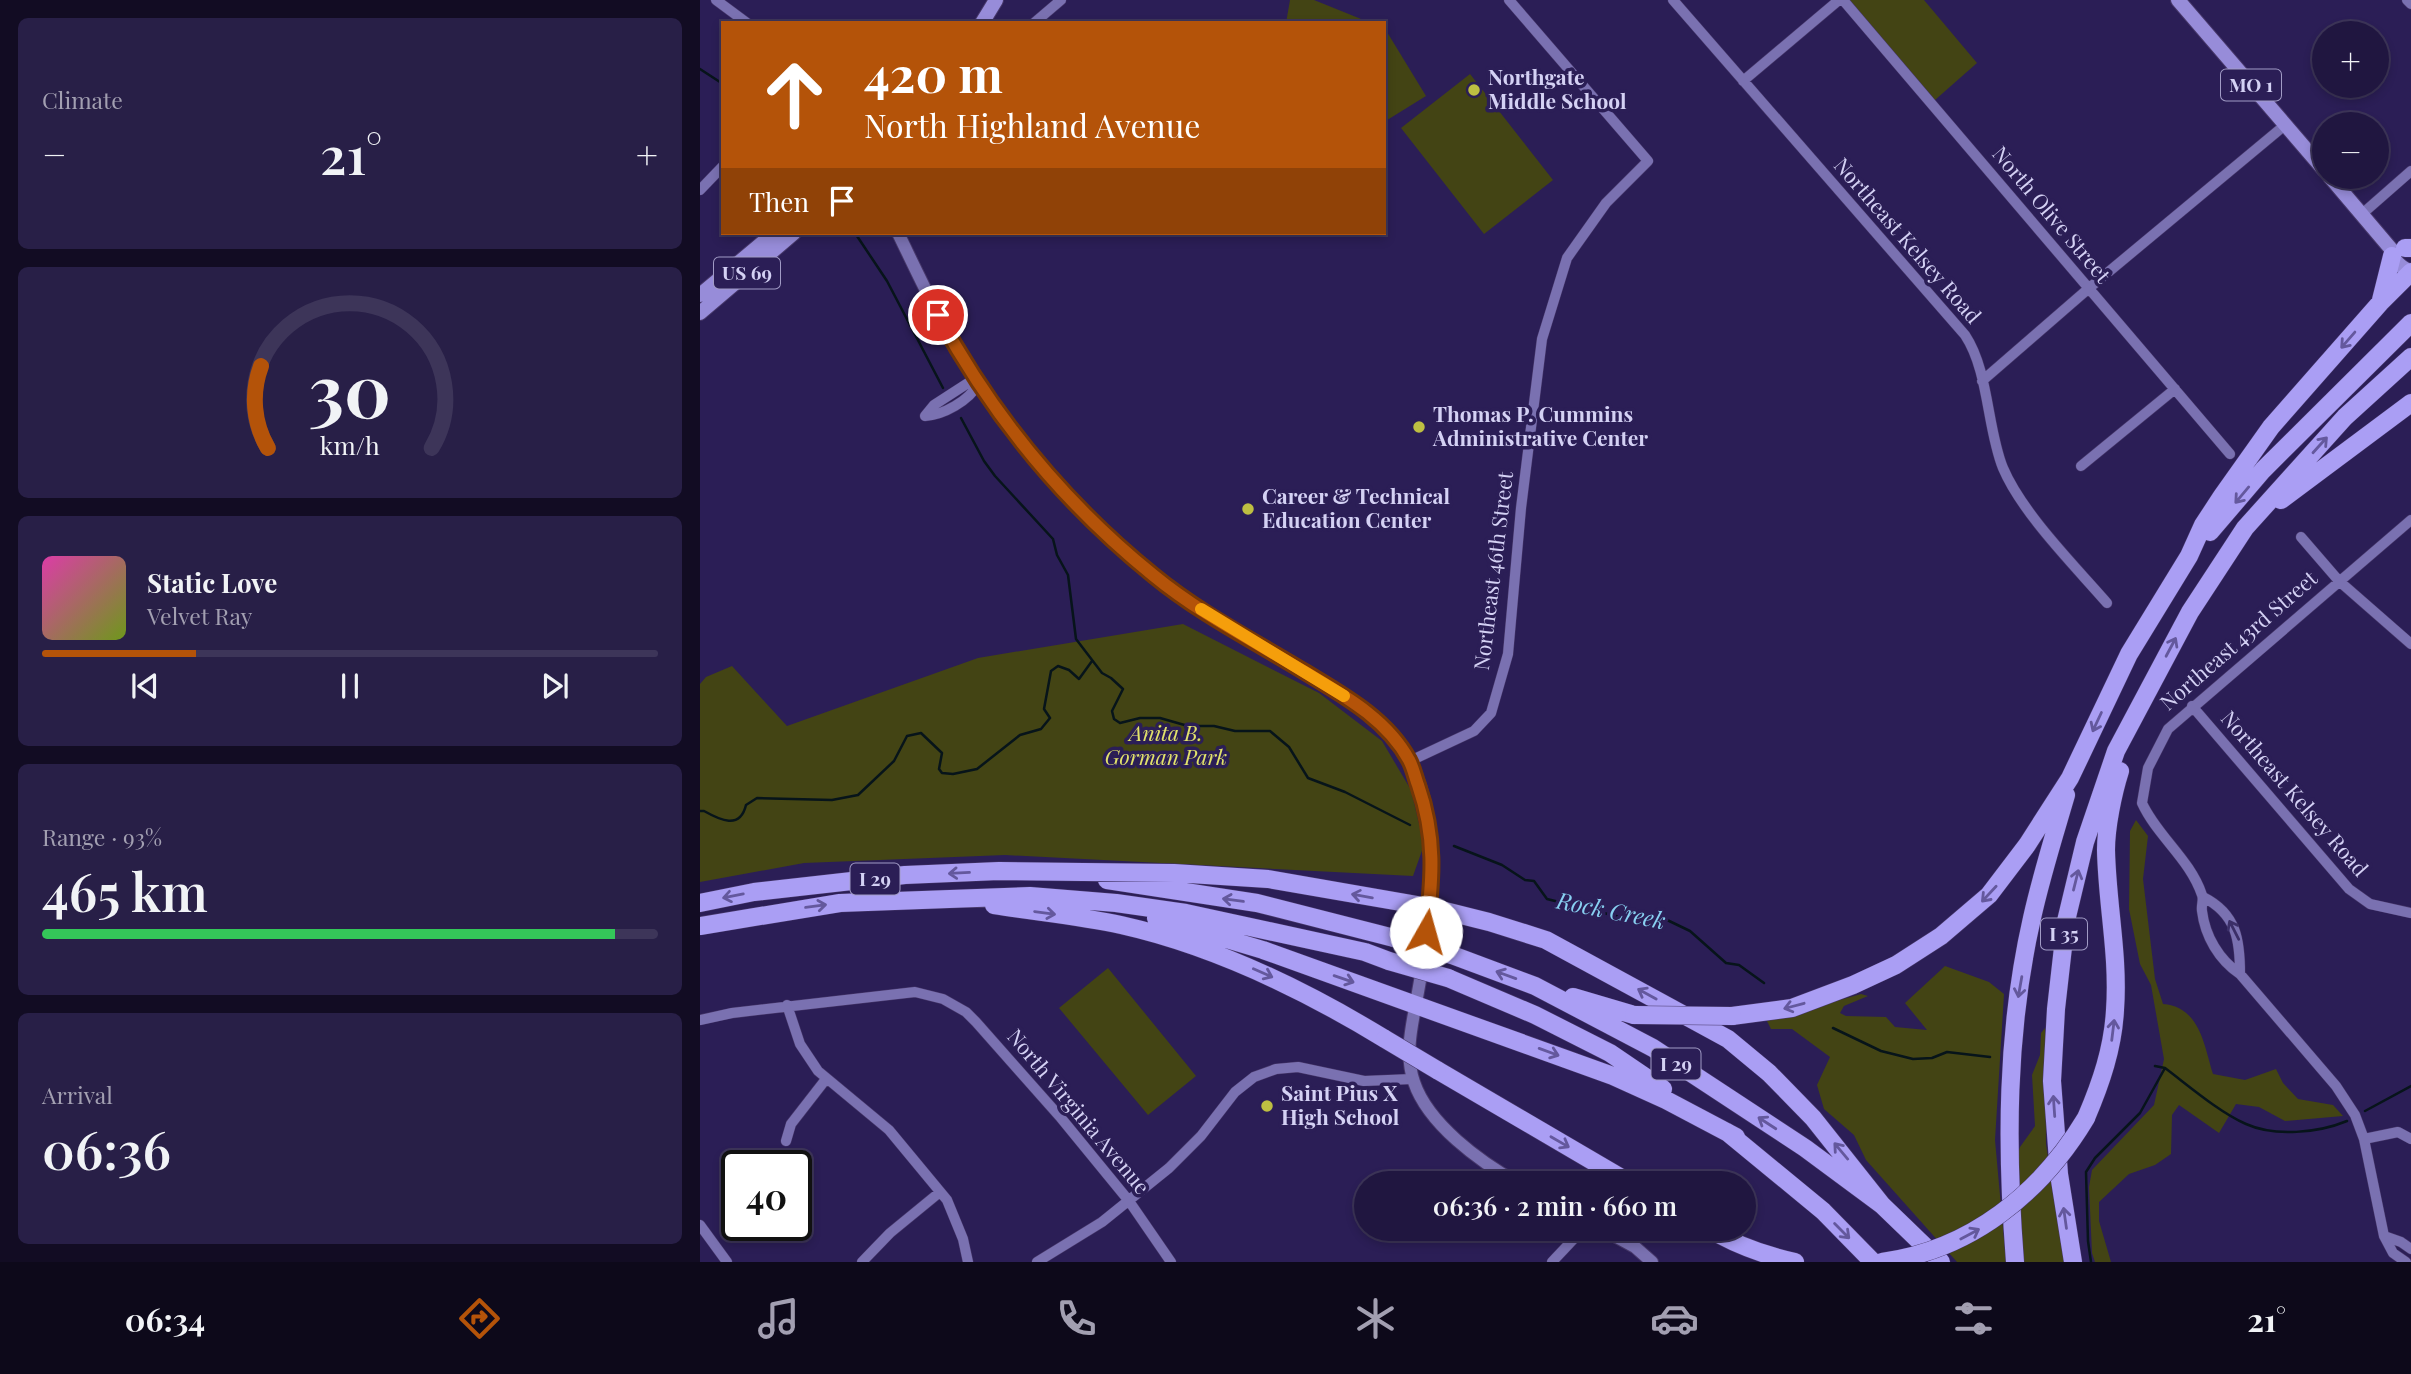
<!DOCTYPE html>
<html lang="en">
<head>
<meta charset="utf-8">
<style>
  :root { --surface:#201640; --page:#281f47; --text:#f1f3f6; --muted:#a29fb1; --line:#3d3559; --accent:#b45309 }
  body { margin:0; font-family:"Playfair Display",serif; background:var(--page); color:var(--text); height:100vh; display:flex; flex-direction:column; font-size:26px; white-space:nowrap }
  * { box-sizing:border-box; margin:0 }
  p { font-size:23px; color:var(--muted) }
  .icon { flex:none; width:38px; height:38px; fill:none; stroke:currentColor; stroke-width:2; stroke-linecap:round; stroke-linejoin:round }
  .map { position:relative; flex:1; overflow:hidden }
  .side { display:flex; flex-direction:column; gap:18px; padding:18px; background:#120c23; width:700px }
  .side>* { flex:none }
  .guide { position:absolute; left:21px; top:21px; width:665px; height:214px; border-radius:0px; box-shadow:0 4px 10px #0003,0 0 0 2px var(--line); background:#b45309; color:#fff; overflow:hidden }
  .fabs { position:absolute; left:1612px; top:21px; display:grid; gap:14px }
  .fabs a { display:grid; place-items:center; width:77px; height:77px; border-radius:50%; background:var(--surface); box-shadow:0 4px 10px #0003,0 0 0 2px var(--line); font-size:35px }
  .speed { position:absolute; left:21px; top:1150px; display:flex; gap:14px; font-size:35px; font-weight:700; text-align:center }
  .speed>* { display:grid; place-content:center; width:91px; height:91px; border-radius:50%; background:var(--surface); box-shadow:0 4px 10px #0003,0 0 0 2px var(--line); line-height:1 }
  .speed .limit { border:4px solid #111; border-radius:10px; background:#fff; color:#111 }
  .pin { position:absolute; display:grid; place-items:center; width:60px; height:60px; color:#fff; margin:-30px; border:4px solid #fff; border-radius:50%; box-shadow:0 2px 7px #0007 }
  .me { position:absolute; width:77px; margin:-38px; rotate:7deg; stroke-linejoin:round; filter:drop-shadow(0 0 5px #0008) }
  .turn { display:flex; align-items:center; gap:24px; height:147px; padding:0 28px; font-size:32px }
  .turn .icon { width:91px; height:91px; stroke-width:2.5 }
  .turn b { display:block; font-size:49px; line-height:60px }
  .then { display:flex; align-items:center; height:66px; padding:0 28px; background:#0003; gap:14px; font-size:26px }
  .big { font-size:52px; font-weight:600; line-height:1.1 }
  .side .widget { flex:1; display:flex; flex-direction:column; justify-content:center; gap:10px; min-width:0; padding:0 24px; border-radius:10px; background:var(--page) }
  .side .dial { align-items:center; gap:0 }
  .dial svg { height:182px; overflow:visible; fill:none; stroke:var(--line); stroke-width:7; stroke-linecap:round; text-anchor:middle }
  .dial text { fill:var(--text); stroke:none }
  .song { display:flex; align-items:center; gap:21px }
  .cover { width:84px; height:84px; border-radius:10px; background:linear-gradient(135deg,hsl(320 70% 55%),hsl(80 70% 35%)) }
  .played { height:7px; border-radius:4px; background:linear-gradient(90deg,var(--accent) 25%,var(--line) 25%) }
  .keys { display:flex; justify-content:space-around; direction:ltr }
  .heat { display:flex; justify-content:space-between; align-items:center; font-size:38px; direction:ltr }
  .charge { height:10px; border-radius:5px; background:linear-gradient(90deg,#34c759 93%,var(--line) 0) }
  .trip { position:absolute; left:654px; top:1171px; width:402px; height:70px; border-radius:35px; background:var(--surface); box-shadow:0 4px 10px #0003,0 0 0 2px var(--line); font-weight:600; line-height:70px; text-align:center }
  .menu { display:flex; height:112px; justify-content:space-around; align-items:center; background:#0d091a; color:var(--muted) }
  .menu .icon { width:49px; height:49px }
  .menu .selected { color:var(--accent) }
  .menu b { font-size:32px; color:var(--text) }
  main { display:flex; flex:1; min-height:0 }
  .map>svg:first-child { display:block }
  .green { fill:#434414 }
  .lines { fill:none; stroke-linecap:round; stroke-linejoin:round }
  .stream { stroke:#07141a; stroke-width:2.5 }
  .minor-casing { stroke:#47386a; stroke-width:11 }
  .tertiary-casing { stroke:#47386a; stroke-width:14 }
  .primary-casing { stroke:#47386a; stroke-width:16 }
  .motorway-casing { stroke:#47386a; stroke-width:19 }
  .minor { stroke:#7a71b1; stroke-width:10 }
  .tertiary { stroke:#7a71b1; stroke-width:12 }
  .primary { stroke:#978cd9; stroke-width:14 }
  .motorway { stroke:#aa9ef4; stroke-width:18 }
  .motorway-bridge-casing { stroke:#47386a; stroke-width:19; stroke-linecap:butt }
  .motorway-bridge { stroke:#aa9ef4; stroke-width:18 }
  .oneway { stroke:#64589d }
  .oneway2 { stroke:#3b2f68 }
  .route-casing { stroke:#753606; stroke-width:18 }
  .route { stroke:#b45309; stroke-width:12 }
  .slow { stroke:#f59e0b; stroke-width:12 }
  .poi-dot { fill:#bebf42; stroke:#2b1e56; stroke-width:2.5 }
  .labels { text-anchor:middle; stroke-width:7; stroke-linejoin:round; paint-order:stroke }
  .shield { fill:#2b1e56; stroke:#a19bc5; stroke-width:2 }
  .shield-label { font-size:19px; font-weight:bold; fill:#d4d1f4 }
  .poi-label { font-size:21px; font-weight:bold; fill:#d4d1f4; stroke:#2b1e56; text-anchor:start }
  .street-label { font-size:21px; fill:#d4d1f4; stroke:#2b1e56 }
  .park-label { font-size:21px; font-style:italic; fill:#e2e36b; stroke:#2b1e56 }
  .water-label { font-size:23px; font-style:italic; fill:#88d0f1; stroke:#2b1e56 }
</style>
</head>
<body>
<main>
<section class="side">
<div class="widget"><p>Climate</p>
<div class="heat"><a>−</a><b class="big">21°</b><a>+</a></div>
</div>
<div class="widget dial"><svg viewBox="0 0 100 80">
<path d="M14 69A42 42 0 1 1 86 69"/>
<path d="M14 69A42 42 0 0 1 11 33" stroke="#b45309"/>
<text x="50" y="56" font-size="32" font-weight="700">30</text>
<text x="50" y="72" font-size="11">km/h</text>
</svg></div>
<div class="widget">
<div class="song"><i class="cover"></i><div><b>Static Love</b><p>Velvet Ray</p></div></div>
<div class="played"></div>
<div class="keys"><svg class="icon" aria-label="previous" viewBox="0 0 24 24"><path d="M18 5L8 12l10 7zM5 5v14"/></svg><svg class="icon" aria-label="pause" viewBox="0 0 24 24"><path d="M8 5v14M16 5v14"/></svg><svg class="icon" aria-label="next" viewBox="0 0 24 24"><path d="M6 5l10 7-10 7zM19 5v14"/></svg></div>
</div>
<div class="widget"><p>Range · 93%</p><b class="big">465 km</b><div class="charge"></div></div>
<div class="widget"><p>Arrival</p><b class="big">06:36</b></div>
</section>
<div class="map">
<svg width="1711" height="1262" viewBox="0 0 1711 1262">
  <rect width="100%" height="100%" fill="#2b1e56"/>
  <path class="green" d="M 590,0 L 614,0 L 671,23 L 586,23 Z
    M 1148,0 L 1224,0 L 1277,63 L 1235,100 Z
    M 687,32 L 726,96 L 684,122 L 684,33 Z
    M 770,74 L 853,180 L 784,234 L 701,128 Z
    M 483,624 L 619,693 L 682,741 L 711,790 L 724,845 L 713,876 L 305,855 L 104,863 L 0,882 L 0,684 L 6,677 L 32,666 L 87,726 L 278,658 Z
    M 1436,820 L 1448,836 L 1443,879 L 1455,979 L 1463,1004 C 1500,1007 1504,1045 1513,1074 L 1545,1080 L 1576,1069 L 1583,1083 L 1598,1099 L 1633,1105 L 1643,1116 L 1585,1121 L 1559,1107 L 1536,1104 L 1519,1133 L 1479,1105 L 1472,1115 L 1471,1154 L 1455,1165 L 1429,1174 L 1399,1202 L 1399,1221 L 1411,1262 L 1395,1262 L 1392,1253 L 1389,1187 L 1392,1170 L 1454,1105 L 1464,1059 L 1451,985 L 1440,964 L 1429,909 L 1430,831 Z
    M 1245,966 L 1289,982 L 1304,994 L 1295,1140 L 1306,1262 L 1257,1262 L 1166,1160 L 1154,1135 L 1124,1109 L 1117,1085 L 1130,1057 L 1092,1029 L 1071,1029 L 1067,1021 L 1161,994 L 1168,996 L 1144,1006 L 1140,1013 L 1146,1016 L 1186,1017 L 1195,1027 L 1227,1030 L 1205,1003 Z
    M 408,968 L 496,1076 L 448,1115 L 359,1008 Z
    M 1345,1028 L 1346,1144 L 1364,1262 L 1324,1262 L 1316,1159 L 1320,1147 L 1335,1126 L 1332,1075 L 1340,1055 L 1341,1033 Z"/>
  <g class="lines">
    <path class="stream" d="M 0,69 L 23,84
      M 155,233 L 187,281 L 243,388
      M 261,418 L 284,461 L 295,476 L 353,539 L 357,555 L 368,575 L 376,639 L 402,673 L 411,678 L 423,689 L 412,711 L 414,719 L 420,723 L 440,718 L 460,718 L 488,726 L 514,726 L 535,731 L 570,731 L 589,747 L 608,778 L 645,792 L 710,825
      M 0,811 L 4,811 C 20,820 40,830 46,805 L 57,798 L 132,800 L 158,795 L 194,761 L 207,736 L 221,733 L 242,753 L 239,769 L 242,773 L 253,774 L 277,769 L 320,735 L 341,729 L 350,718 L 344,709 L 351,671 L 358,666 L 369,670 L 379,679 L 392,661
      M 754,846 L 802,865 L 825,880 L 834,881 L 847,899 L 928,919 L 948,914 L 963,918 L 990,931 L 1026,963 L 1039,965 L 1064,983
      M 1133,1028 L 1181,1051 L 1213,1059 L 1232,1058 L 1247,1052 L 1290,1057
      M 1455,1066 L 1465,1068 C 1489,1086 1519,1112 1546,1124 C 1575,1137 1618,1133 1647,1121
      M 1665,1111 L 1711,1086
      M 1391,1262 L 1388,1241 L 1386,1172 L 1395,1158 L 1440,1113 L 1465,1068"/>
    <defs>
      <path id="minor" d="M 16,0 L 47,23
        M 973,0 L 1265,335 C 1289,371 1287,429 1303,468 C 1322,513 1374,565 1407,603
        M 1143,0 L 1530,454
        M 1707,0 L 1711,4
        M 334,23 L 361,0
        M 1043,81 L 1139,0
        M 0,190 L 23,166
        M 1662,214 L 1711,171
        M 1282,381 L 1388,289 L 1585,125
        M 268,383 L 278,384 C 269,401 243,415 225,416 L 234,405 Z
        M 1381,466 L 1475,389
        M 1601,537 L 1639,581 L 1711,644
        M 1492,706 L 1649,889 L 1670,904 L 1711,913
        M 710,761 L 774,731 L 791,713 L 808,654 L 821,508 L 842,339 L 867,258 L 906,203 L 948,161 L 809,0
        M 1503,897 C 1537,914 1540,941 1540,974
        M 87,1005 L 100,1044 L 118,1071 L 189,1130 L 247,1200 L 263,1239 L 268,1262
        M 0,1020 L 32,1013 L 215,992 L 243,999 L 266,1012 L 276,1022 L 361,1118 L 429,1201 L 471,1262
        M 1664,1139 L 1698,1132 L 1711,1139
        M 86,1141 L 91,1124 L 126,1079
        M 0,1225 L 27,1262
        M 1684,1236 L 1701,1242 L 1711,1249
        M 162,1262 L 190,1233 L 240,1192
        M 337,1262 L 402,1222 L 469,1168 L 501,1136 L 535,1092 L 554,1077 L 576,1069 L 598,1067 L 664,1081 L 712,1079
        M 852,1262 L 884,1228
        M 1706,1262 L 1693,1253 L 1684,1236 L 1664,1139 L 1655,1115 L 1636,1086 L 1540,974 C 1519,960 1505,936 1502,911 C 1501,905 1504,900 1502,895 C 1490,859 1457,836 1442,803 L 1448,768 L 1468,729 L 1711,520"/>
      <path id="tertiary" d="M 198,233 C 217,272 235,311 256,348 C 306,435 375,513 453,575 C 500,614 557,642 609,674 C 645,696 690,721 710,761 C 746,833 730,927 716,1003 C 711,1029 705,1056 714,1082 C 728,1124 780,1162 818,1183
        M 900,1228 L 935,1247 L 952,1262"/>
      <path id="primary" d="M 1478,0 L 1624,170
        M 282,23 L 296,0
        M 1630,177 L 1691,249 C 1693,261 1700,267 1711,272
        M 0,295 L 74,233
        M 0,313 L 94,233"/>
      <path id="motorway" d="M 1705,248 L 1711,248
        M 1681,300 L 1692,256
        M 1581,500 L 1711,403
        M 1510,532 L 1563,470 L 1711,323
        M 407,880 L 557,903 L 694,938
        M 0,903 L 54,892 L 205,875 L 299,871 L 474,873 L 568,879 L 729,907 L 789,922 L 846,940 L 1028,1039 L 1069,1073 L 1113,1118 L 1182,1205
        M 294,905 C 337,912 380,916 421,925 C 515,946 603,989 685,1039
        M 456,918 L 563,950 L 913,1076 L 966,1100 L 1036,1137
        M 0,926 L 140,903 L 330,896 L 416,903 L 486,913 L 665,952 L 689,961
        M 752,955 L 835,986 L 953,1048 L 1105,1148 L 1182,1205 L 1241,1262
        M 748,978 L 835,1015 L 910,1053 L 963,1089
        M 873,997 L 934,1015
        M 1032,1016 L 1092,1008 L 1153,985 L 1196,965 L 1241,936 L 1289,895 L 1327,845 L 1370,778 L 1429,654 L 1489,556 L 1503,525 L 1522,496 L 1571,427 L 1680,303 L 1711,272
        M 737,1070 L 930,1183
        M 1386,1118 C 1401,1083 1413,1048 1415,1010 C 1419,956 1407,904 1406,850 C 1406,827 1413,793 1420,771
        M 1027,1132 L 1123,1211 L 1173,1262
        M 1008,1228 C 1035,1245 1064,1255 1095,1262
        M 1315,1262 C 1306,1147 1306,1032 1332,918 C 1341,877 1354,836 1366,795
        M 1373,1262 L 1359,1174 L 1352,1081 L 1356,1009 L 1366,921 L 1385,842 L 1416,751 L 1490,612 L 1545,528 L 1645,417 L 1711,357"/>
    </defs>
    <use href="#minor" class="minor-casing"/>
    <use href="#tertiary" class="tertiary-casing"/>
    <use href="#primary" class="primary-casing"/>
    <use href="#motorway" class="motorway-casing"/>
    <use href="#minor" class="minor"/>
    <use href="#tertiary" class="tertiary"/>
    <use href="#primary" class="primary"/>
    <use href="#motorway" class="motorway"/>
    <defs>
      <path id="motorway-bridge" d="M 694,938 L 752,955
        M 689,961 L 748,978
        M 934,1015 L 1032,1016
        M 685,1039 L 737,1070
        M 1182,1262 C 1271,1250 1341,1193 1386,1118"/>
    </defs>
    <use href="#motorway-bridge" class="motorway-bridge-casing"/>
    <use href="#motorway-bridge" class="motorway-bridge"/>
  </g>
  <defs><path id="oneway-shaft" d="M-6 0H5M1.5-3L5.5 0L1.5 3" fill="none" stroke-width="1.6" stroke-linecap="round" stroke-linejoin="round" transform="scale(1.75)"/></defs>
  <g class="oneway">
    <use href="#oneway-shaft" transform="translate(1648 340) rotate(131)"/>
    <use href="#oneway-shaft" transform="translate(1620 445) rotate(-48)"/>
    <use href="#oneway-shaft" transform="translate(1542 495) rotate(130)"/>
    <use href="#oneway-shaft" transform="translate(1471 647) rotate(-62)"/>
    <use href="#oneway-shaft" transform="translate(1397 722) rotate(115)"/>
    <use href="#oneway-shaft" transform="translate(259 873) rotate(177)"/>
    <use href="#oneway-shaft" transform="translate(1376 880) rotate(-76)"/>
    <use href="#oneway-shaft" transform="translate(1289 894) rotate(133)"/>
    <use href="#oneway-shaft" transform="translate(33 896) rotate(169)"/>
    <use href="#oneway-shaft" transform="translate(662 896) rotate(-170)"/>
    <use href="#oneway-shaft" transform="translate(533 900) rotate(-172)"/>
    <use href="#oneway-shaft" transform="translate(116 906) rotate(-8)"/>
    <use href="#oneway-shaft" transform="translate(345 913) rotate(8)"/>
    <use href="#oneway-shaft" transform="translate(563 973) rotate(24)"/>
    <use href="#oneway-shaft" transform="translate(806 975) rotate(-160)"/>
    <use href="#oneway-shaft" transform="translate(644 979) rotate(19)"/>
    <use href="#oneway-shaft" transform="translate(1320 987) rotate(100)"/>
    <use href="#oneway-shaft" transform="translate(947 994) rotate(-151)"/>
    <use href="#oneway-shaft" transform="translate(1094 1006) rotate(165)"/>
    <use href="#oneway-shaft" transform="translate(1413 1030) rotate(-83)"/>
    <use href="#oneway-shaft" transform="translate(849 1052) rotate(20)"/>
    <use href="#oneway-shaft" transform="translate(1354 1106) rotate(-94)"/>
    <use href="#oneway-shaft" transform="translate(1067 1123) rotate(-147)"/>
    <use href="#oneway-shaft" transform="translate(860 1142) rotate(30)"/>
    <use href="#oneway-shaft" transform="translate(1141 1151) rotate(-130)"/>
    <use href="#oneway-shaft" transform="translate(1365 1218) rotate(-98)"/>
    <use href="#oneway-shaft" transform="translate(1142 1231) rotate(45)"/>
    <use href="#oneway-shaft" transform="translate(1270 1234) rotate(-28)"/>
  </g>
  <use class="oneway2" href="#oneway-shaft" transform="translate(1534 930) rotate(-117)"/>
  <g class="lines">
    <defs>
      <path id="route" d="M 238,315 C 292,415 364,503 453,575 C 499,613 554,641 605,672 C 643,695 687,719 709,760 C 713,767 715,777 718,785 C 736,837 733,878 726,932"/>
    </defs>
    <use href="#route" class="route-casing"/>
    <use href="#route" class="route"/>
    <path class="slow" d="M 501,609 L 644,696"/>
  </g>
  <g class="poi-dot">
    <circle cx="774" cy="90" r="7"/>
    <circle cx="719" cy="427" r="7"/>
    <circle cx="548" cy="509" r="7"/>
    <circle cx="567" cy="1106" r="7"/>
  </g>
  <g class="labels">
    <g class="shield">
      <rect x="1521" y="69.5" width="60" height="31" rx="5"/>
      <rect x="14" y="257.5" width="66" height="31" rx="5"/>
      <rect x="150.5" y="863.5" width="49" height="31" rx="5"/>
      <rect x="1341" y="918.5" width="46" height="31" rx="5"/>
      <rect x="951.5" y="1048.5" width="49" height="31" rx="5"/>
    </g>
    <g class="shield-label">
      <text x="1551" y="92">MO 1</text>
      <text x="47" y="280">US 69</text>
      <text x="175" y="886">I 29</text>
      <text x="1364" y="941">I 35</text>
      <text x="976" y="1071">I 29</text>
    </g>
    <g class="poi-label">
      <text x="788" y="85">Northgate<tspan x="788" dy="24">Middle School</tspan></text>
      <text x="733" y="422">Thomas P. Cummins<tspan x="733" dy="24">Administrative Center</tspan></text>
      <text x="562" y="504">Career &amp; Technical<tspan x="562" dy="24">Education Center</tspan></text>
      <text x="581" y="1101">Saint Pius X<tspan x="581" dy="24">High School</tspan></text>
    </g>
    <g class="street-label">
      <text transform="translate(1351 215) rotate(50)" y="7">North Olive Street</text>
      <text transform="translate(1207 241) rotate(49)" y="7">Northeast Kelsey Road</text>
      <text transform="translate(794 571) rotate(-83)" y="7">Northeast 46th Street</text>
      <text transform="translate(1539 641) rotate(-41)" y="7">Northeast 43rd Street</text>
      <text transform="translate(1594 794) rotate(49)" y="7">Northeast Kelsey Road</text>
      <text transform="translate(378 1112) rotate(50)" y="7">North Virginia Avenue</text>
    </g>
    <g class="park-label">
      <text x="466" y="741">Anita B.<tspan x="466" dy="24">Gorman Park</tspan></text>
    </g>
    <g class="water-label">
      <text transform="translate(911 911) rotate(11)" y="8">Rock Creek</text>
    </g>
  </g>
</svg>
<div class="fabs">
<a>+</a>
<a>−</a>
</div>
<div class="speed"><div class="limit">40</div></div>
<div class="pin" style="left:238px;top:315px;background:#d93025"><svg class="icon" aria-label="arrive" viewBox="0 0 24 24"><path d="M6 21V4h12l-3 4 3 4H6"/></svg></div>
<svg class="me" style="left:726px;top:932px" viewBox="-20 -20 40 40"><circle r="19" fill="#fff"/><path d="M0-13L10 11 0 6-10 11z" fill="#b45309"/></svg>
<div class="trip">06:36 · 2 min · 660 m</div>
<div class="guide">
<div class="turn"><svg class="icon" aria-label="ahead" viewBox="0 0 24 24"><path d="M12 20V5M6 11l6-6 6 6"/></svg><div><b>420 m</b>North Highland Avenue</div></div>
<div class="then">Then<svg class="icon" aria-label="arrive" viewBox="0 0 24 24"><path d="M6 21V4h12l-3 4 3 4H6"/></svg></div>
</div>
</div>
</main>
<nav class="menu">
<b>06:34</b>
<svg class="icon selected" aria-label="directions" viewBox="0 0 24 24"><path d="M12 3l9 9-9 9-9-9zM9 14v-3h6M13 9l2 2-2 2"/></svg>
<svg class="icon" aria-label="music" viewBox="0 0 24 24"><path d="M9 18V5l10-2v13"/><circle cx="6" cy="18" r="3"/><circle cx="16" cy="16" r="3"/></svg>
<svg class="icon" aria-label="phone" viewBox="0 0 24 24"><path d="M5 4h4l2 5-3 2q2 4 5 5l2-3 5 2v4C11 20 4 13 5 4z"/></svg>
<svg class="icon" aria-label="climate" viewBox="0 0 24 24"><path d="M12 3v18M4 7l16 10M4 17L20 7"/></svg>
<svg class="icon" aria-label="car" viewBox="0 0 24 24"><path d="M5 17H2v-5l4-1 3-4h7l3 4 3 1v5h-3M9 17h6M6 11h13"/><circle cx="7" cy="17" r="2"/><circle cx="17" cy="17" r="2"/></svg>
<svg class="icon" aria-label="filters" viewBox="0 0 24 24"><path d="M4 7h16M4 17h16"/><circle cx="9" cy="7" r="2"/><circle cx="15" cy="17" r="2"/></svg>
<b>21°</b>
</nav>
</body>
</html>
